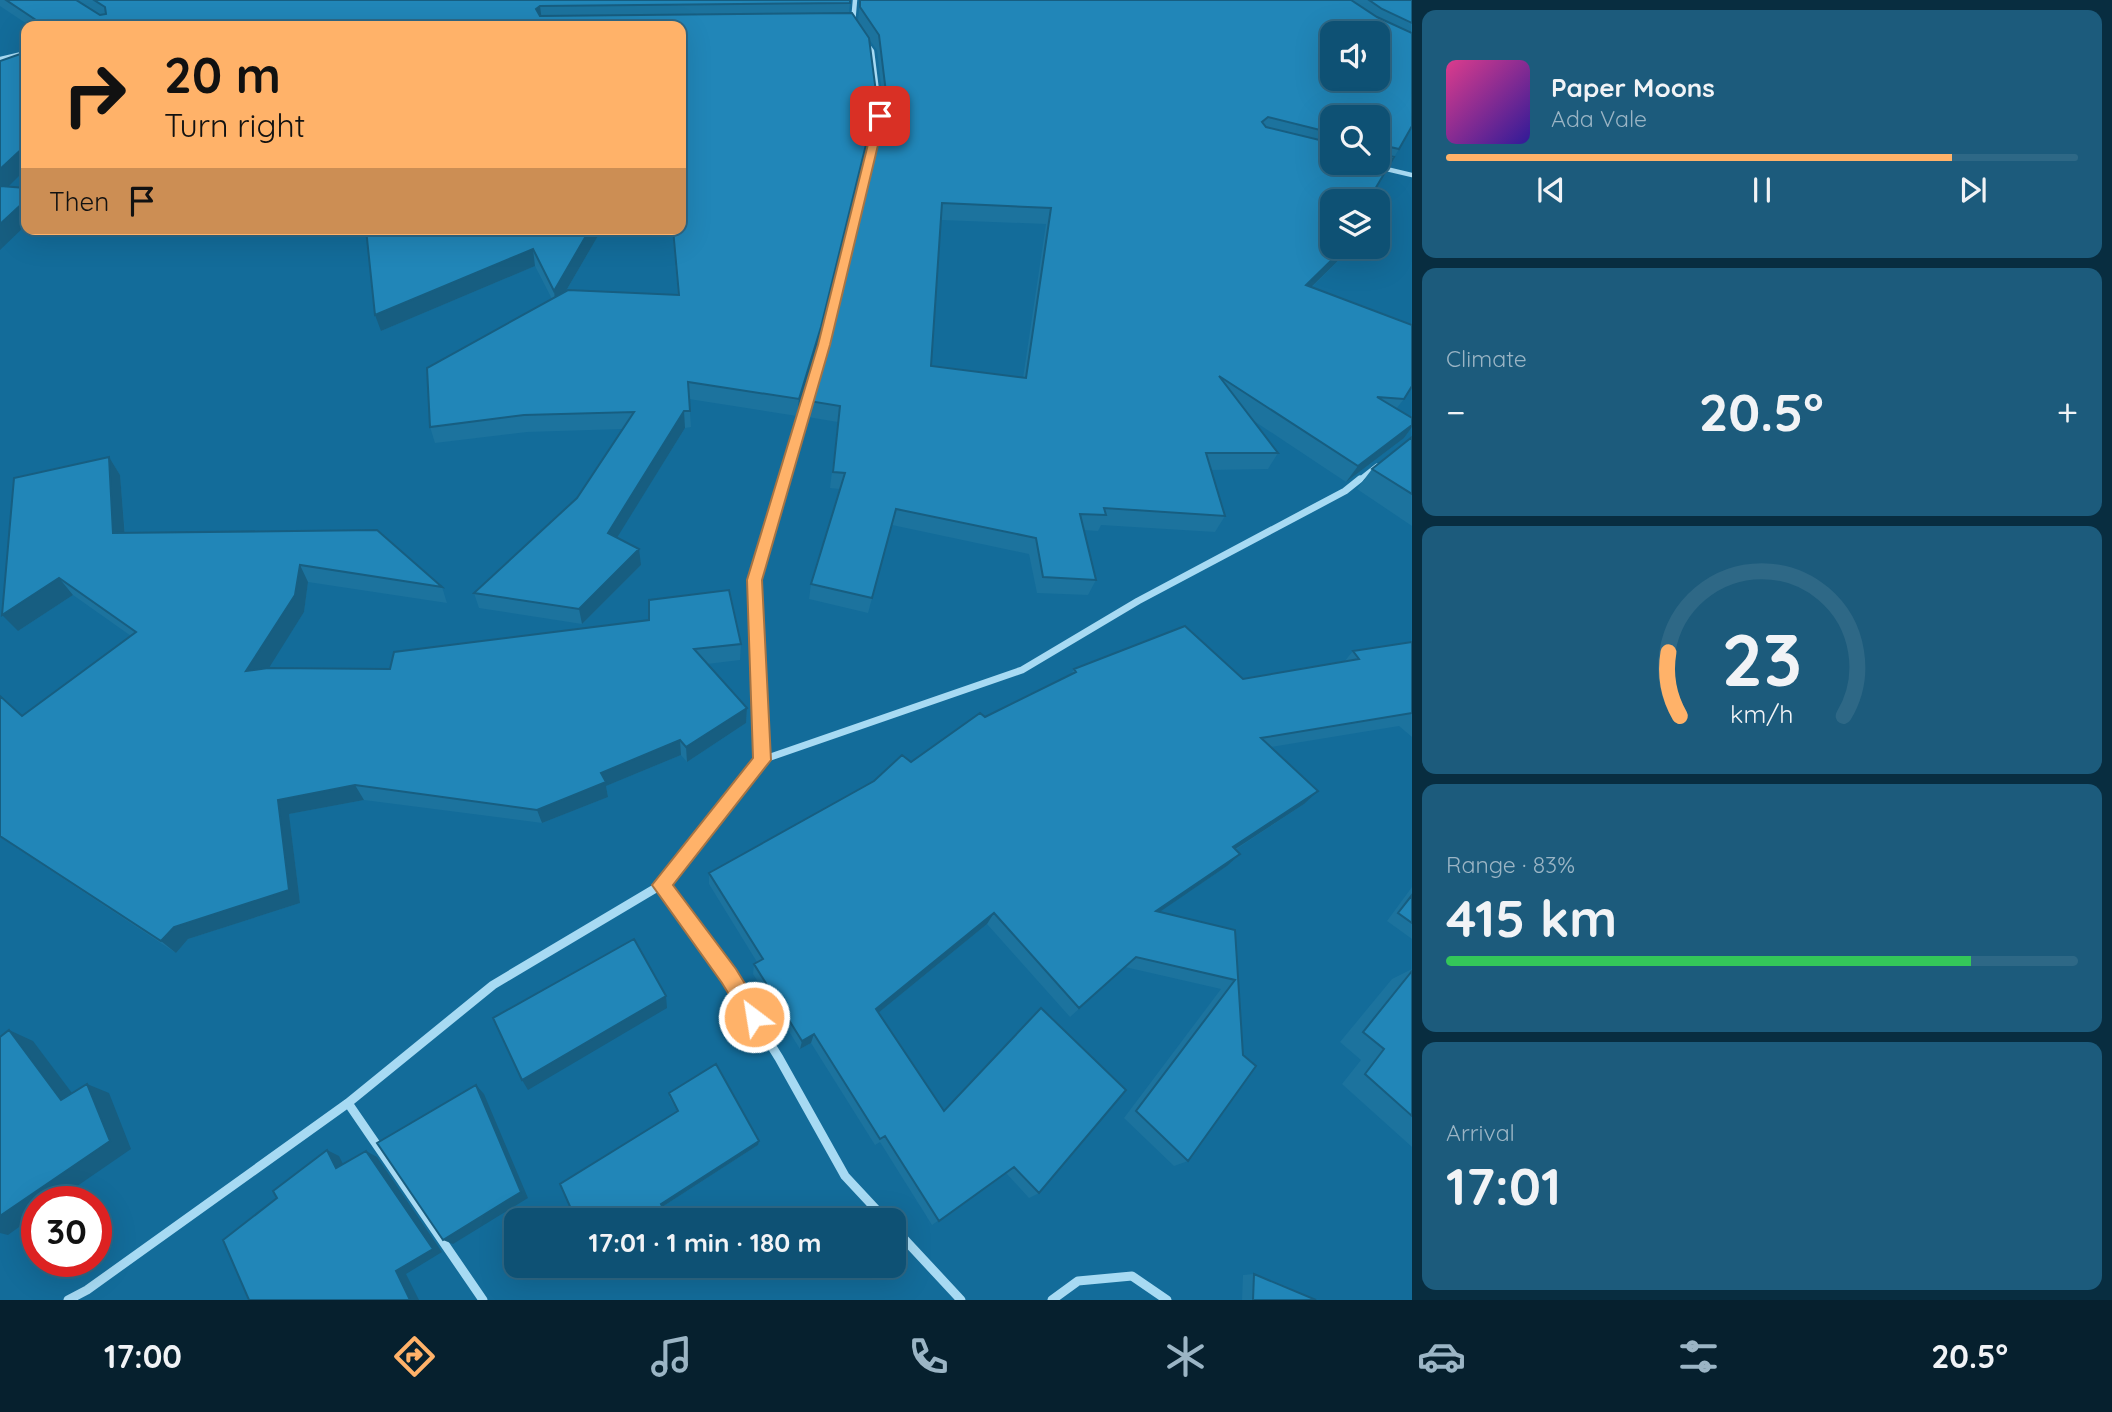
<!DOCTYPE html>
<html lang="en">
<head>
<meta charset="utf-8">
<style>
  :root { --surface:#0e5174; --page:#1c5b7c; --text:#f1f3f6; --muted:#9bb5c5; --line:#2e6886; --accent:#ffb269 }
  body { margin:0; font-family:Quicksand,sans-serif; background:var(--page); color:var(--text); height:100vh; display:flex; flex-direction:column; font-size:26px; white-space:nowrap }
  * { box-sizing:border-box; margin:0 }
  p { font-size:23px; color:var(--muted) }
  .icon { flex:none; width:38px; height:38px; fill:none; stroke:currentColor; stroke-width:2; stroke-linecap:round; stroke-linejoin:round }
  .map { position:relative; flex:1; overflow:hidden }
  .side { display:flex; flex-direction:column; gap:10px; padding:10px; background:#082d40; width:700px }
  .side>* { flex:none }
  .guide { position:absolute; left:21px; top:21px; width:665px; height:214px; border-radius:14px; box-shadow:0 7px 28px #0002,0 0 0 2px var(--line); background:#ffb269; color:#111; overflow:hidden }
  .fabs { position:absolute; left:1320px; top:21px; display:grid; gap:14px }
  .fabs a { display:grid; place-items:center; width:70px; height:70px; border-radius:14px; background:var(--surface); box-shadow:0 7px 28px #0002,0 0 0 2px var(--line); font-size:35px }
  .speed { position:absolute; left:21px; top:1186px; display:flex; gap:14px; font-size:35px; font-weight:700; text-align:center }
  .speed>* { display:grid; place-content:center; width:91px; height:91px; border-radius:50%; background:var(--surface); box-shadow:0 7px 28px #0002,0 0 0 2px var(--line); line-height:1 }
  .speed .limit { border:10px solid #d22; background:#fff; color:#111 }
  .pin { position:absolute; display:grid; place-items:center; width:60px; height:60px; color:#fff; margin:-30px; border-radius:14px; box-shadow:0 4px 10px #0006 }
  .me { position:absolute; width:77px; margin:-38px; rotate:329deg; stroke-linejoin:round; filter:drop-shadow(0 0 5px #0008) }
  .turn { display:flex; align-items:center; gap:24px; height:147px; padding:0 28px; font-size:32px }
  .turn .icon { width:91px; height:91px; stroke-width:2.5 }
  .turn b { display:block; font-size:49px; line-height:60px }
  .then { display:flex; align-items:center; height:66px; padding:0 28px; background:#0003; gap:14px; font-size:26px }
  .big { font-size:52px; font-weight:700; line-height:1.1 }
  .side .card { flex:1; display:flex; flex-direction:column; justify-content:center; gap:10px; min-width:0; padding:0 24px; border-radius:14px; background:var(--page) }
  .side .dial { align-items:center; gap:0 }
  .dial svg { height:182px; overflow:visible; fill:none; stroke:var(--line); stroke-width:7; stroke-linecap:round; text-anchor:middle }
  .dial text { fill:var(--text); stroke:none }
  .song { display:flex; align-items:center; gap:21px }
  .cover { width:84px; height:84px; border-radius:10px; background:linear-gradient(135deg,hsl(330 70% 55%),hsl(250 70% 35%)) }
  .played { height:7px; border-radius:4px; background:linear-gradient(90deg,var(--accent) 80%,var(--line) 80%) }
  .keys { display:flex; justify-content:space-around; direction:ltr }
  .heat { display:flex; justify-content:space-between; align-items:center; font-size:38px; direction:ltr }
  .charge { height:10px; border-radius:5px; background:linear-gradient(90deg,#34c759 83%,var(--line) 0) }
  .trip { position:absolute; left:504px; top:1208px; width:402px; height:70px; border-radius:14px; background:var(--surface); box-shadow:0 7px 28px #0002,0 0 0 2px var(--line); font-weight:700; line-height:70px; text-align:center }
  .tab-bar { display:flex; height:112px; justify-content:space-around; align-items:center; background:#06202e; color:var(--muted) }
  .tab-bar .icon { width:49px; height:49px }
  .tab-bar .on { color:var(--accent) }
  .tab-bar b { font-size:32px; color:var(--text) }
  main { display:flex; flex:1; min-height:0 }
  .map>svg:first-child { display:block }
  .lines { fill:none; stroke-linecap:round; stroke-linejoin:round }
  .street-far3 { stroke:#a7daf3; stroke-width:4.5 }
  .street-far2 { stroke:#a7daf3; stroke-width:5 }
  .street-far1 { stroke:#a7daf3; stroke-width:7 }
  .street { stroke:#a7daf3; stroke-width:9 }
  .wall { fill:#1c739e; fill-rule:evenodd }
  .shaded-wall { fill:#175e81 }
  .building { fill:#2186b8; stroke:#175e81; stroke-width:2; fill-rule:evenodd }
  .route { fill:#ffb269; stroke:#a67444; stroke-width:2 }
</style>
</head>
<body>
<main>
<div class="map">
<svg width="1412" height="1300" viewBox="0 0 1412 1300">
  <rect width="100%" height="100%" fill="#136c9a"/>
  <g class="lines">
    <path class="street-far3" d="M 853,23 L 855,0
      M 0,59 L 26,53
      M 1361,163 L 1412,175
      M 857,209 L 880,116 L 872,51 L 867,44"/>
    <path class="street-far2" d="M 783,481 L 824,345 L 858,207
      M 1358,481 L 1377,466"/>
    <path class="street-far1" d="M 762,760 L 754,580 L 784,479
      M 700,836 L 762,760 L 1022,670 L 1138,601 L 1345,491 L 1360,479"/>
    <path class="street" d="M 661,885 L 728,976 L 779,1058 L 845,1176 L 886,1220
      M 348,1103 L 483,1300
      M 894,1228 L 961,1300
      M 68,1300 L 87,1290 L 348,1103 L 493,985 L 661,885 L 702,835
      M 1052,1300 L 1078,1281 L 1132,1276 L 1167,1300"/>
  </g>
  <path class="wall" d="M 0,0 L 76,0 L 100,15 L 101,15 L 78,0 L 850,0 L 849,13 L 858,21 L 860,0 L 1412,0 L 1412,127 L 1368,201 L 1352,247 L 1312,287 L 1404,399 L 1396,409 L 1412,418 L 1412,427 L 1404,438 L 1346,482 L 1254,421 L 1278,453 L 1268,469 L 1211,470 L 1225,516 L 1215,532 L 1101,525 L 1098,531 L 1084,530 L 1096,580 L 1088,595 L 1037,593 L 1029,554 L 892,525 L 868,613 L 809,599 L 811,584 L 840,489 L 830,488 L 838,422 L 808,417 L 809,401 L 831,330 L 884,112 L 877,50 L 869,39 L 877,100 L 875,116 L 819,344 L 797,416 L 689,399 L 691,427 L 685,428 L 617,537 L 641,565 L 582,624 L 479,608 L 474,593 L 577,498 L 623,429 L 527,432 L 435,443 L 430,427 L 552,299 L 535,266 L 381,331 L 366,229 L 602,229 L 566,291 L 678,295 L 672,229 L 681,229 L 681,26 L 30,26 L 0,6 ZM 1332,117 L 1377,117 L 1377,163 L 1332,163 ZM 941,220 L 1046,224 L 1023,378 L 931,366 Z
    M 1412,437 L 1412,526 L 1357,489 L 1372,469 Z
    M 109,457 L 120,475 L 125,533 L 442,587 L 447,603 L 308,582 L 304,612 L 268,668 L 390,669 L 741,644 L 740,660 L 707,664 L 747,708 L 746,723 L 687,762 L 681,755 L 606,786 L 608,797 L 542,823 L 364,800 L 289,814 L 300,903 L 188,939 L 176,953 L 0,837 L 0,696 L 22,716 L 131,636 L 73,595 L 18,631 Z
    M 1412,642 L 1412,737 L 1399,726 L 1271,747 L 1304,804 L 1235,850 L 1227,866 L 1159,912 L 1235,930 L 1243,1055 L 1188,1161 L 1174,1166 L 1124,1118 L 1221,989 L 1125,967 L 1070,1017 L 987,924 L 878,1013 L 944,1111 L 1041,1008 L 1039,1193 L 1029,1198 L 1006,1173 L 932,1225 L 880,1142 L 875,1145 L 811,1043 L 800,1049 L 753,974 L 754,964 L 757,962 L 709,884 L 709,873 L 911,762 L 985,717 L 1071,674 L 1074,669 L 1243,679 L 1344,662 L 1353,651 Z
    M 1412,887 L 1412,939 L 1387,921 Z
    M 1412,969 L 1412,1147 L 1342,1084 L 1361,1060 L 1340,1042 L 1392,979 Z
    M 669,1093 L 758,1145 L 662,1207 L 667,1217 L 663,1220 L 576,1220 L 677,1111 L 669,1097 Z
    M 1254,1274 L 1316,1300 L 1242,1300 L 1243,1275 Z"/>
  <path class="shaded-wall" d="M 540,6 L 542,21 L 536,9 Z
    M 877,100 L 875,116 L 819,344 L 797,416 L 799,399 Z
    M 26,145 L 26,169 L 0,195 L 0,169 Z
    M 26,200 L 26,225 L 0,250 L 0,224 Z
    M 1389,203 L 1380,220 L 1377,222 L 1377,215 Z
    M 590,229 L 602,229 L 556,308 L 554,291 Z
    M 1345,247 L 1352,247 L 1297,301 L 1306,285 Z
    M 533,249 L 535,266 L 381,331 L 375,315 Z
    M 684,411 L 685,428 L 610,549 L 608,533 Z
    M 1412,425 L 1412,427 L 1404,438 L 1346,482 L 1358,466 Z
    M 109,457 L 120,475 L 126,550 L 113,533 Z
    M 639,549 L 641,565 L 582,624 L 579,609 Z
    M 300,565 L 308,582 L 304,612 L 257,687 L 246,671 Z
    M 59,578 L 73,595 L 18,631 L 2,615 Z
    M 747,708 L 746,723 L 687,762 L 686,747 Z
    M 680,740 L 681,755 L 606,786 L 608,797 L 542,823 L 537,810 L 601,773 Z
    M 355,785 L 364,800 L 289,814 L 300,903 L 188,939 L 176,953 L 161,941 L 278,800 Z
    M 1318,791 L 1304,804 L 1220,859 L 1233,847 Z
    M 1240,854 L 1227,866 L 1145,922 L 1156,911 Z
    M 994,913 L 987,924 L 872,1018 L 876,1009 Z
    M 666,996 L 667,1008 L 528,1090 L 522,1080 Z
    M 9,1030 L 33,1041 L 84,1109 L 61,1100 Z
    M 814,1034 L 811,1043 L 800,1049 L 802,1041 Z
    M 87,1084 L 109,1093 L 131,1149 L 54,1202 L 37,1202 L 37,1214 L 8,1235 L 0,1233 L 0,1216 Z
    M 476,1085 L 484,1094 L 528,1198 L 453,1244 L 443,1240 Z
    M 759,1141 L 758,1145 L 662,1207 L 661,1204 Z
    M 327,1150 L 339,1156 L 348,1174 L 336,1168 Z
    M 366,1151 L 377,1157 L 442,1252 L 406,1274 L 419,1300 L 410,1300 L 396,1271 Z"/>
  <path class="building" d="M 6,0 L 76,0 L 100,15 L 106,14 L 105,7 L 94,0 L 850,0 L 850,3 L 540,6 L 536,9 L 540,16 L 852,13 L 869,38 L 877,100 L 821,327 L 799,399 L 688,382 L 690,411 L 684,411 L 608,533 L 639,549 L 579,609 L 474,593 L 577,498 L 634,412 L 524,415 L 430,427 L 427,368 L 568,290 L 679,295 L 673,229 L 681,229 L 681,26 L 45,26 Z
    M 860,0 L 1351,0 L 1377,17 L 1412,33 L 1412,126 L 1399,149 L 1377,144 L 1377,117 L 1332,117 L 1332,133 L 1268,117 L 1262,122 L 1266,127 L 1332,143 L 1332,163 L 1377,163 L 1377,153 L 1394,157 L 1368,201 L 1332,201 L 1332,247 L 1345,247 L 1306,285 L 1412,325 L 1412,386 L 1404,399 L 1377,397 L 1412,418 L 1412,425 L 1358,466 L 1219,376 L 1278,453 L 1206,453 L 1225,516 L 1104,508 L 1106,515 L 1080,514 L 1096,580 L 1043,577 L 1036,538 L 896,509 L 872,598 L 811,584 L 845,473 L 833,472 L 840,406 L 809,401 L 831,330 L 887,101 L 879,35 L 860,7 ZM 1332,33 L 1377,33 L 1377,79 L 1332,79 ZM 942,203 L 1051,208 L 1026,378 L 931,366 Z
    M 1369,0 L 1412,0 L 1412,23 L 1382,9 Z
    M 26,52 L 26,145 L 0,169 L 0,61 Z
    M 0,186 L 26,188 L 26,200 L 0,224 Z
    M 1377,202 L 1389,203 L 1377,215 Z
    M 366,229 L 590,229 L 554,291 L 533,249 L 375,315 Z
    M 1412,437 L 1412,494 L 1372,469 Z
    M 109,457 L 113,533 L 377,530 L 442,587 L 300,565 L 295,595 L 246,671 L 268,668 L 390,669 L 394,652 L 649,620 L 649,600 L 729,590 L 741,644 L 694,649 L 747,708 L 686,747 L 680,740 L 601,773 L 606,782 L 537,810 L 355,785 L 278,800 L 289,890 L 174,927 L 161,941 L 0,836 L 0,696 L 22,716 L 136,632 L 59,578 L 2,615 L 14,478 Z
    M 1185,626 L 1243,679 L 1359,659 L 1353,651 L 1412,642 L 1412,713 L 1261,738 L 1318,791 L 1233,847 L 1240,854 L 1156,911 L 1235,930 L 1243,1055 L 1256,1066 L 1188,1161 L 1136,1111 L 1235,980 L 1136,957 L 1079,1008 L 994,913 L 876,1009 L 944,1111 L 1041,1008 L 1126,1090 L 1039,1193 L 1014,1167 L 939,1221 L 885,1136 L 880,1139 L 814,1034 L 802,1041 L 754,964 L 763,959 L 709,873 L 874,781 L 902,755 L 911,762 L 980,713 L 985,717 L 1076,672 L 1074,669 Z
    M 1412,895 L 1412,923 L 1398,913 Z
    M 634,939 L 666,996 L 522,1080 L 493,1018 Z
    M 1412,971 L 1412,1116 L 1365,1074 L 1384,1049 L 1363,1032 Z
    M 9,1030 L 61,1100 L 87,1084 L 110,1141 L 0,1216 L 0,1037 Z
    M 716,1064 L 759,1141 L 661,1204 L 666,1214 L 658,1220 L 576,1220 L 560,1184 L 678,1111 L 669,1093 Z
    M 476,1085 L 521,1192 L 443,1240 L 377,1143 Z
    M 327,1150 L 336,1168 L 366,1151 L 433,1249 L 396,1271 L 410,1300 L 249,1300 L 223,1240 L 277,1198 L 273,1191 Z
    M 1254,1274 L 1316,1300 L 1253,1300 Z"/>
  <path class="route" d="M 880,113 L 885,116 L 830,345 L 762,580 L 771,760 L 673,885 L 736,969 L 761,1010 L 764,1017 L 761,1024 L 754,1027 L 747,1024 L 722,983 L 652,885 L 753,758 L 747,580 L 818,345 L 875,116 Z"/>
</svg>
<div class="fabs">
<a><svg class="icon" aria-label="sound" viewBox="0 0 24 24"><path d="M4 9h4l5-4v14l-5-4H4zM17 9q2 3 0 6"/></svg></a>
<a><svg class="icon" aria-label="search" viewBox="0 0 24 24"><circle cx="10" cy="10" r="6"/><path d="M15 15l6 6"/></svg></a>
<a><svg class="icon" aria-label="layers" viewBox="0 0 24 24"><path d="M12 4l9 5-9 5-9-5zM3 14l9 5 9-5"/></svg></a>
</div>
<div class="speed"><div class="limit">30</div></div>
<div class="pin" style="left:880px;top:116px;background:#d93025"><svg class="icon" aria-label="arrive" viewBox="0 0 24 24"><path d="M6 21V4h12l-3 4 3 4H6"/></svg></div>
<svg class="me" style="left:754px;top:1017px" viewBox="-20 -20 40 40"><circle r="17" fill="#ffb269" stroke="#fff" stroke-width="3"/><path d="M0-11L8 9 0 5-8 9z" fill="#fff"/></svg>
<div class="trip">17:01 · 1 min · 180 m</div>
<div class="guide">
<div class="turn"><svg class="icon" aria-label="right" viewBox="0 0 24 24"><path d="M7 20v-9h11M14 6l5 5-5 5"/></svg><div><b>20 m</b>Turn right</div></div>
<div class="then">Then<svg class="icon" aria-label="arrive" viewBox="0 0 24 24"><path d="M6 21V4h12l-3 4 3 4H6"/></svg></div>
</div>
</div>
<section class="side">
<div class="card">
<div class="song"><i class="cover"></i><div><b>Paper Moons</b><p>Ada Vale</p></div></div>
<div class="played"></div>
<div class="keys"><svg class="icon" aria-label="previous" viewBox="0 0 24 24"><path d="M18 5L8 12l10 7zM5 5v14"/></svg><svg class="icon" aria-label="pause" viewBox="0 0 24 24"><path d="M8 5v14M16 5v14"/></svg><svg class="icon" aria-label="next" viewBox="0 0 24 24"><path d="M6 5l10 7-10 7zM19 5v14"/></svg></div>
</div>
<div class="card"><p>Climate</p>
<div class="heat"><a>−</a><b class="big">20.5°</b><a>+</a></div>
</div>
<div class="card dial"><svg viewBox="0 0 100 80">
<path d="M14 69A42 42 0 1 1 86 69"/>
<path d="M14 69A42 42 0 0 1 9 41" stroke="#ffb269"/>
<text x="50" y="56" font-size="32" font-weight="700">23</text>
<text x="50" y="72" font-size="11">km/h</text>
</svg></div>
<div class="card"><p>Range · 83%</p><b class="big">415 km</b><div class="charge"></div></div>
<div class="card"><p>Arrival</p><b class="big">17:01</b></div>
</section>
</main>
<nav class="tab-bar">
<b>17:00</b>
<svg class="icon on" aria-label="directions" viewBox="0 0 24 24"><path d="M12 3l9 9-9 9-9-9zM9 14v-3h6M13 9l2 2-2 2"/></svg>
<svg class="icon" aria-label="music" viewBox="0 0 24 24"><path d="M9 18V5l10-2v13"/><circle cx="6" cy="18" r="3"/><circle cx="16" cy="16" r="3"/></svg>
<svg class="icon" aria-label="phone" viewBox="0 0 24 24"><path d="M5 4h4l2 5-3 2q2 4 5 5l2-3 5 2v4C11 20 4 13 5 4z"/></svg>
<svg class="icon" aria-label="climate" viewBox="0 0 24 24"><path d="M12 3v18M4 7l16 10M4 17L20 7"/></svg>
<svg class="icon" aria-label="car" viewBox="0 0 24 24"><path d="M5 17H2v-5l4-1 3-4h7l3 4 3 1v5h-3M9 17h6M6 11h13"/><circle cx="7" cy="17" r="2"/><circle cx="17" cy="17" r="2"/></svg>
<svg class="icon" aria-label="filters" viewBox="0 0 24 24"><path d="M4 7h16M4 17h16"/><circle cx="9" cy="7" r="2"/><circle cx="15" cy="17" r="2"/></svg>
<b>20.5°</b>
</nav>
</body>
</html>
